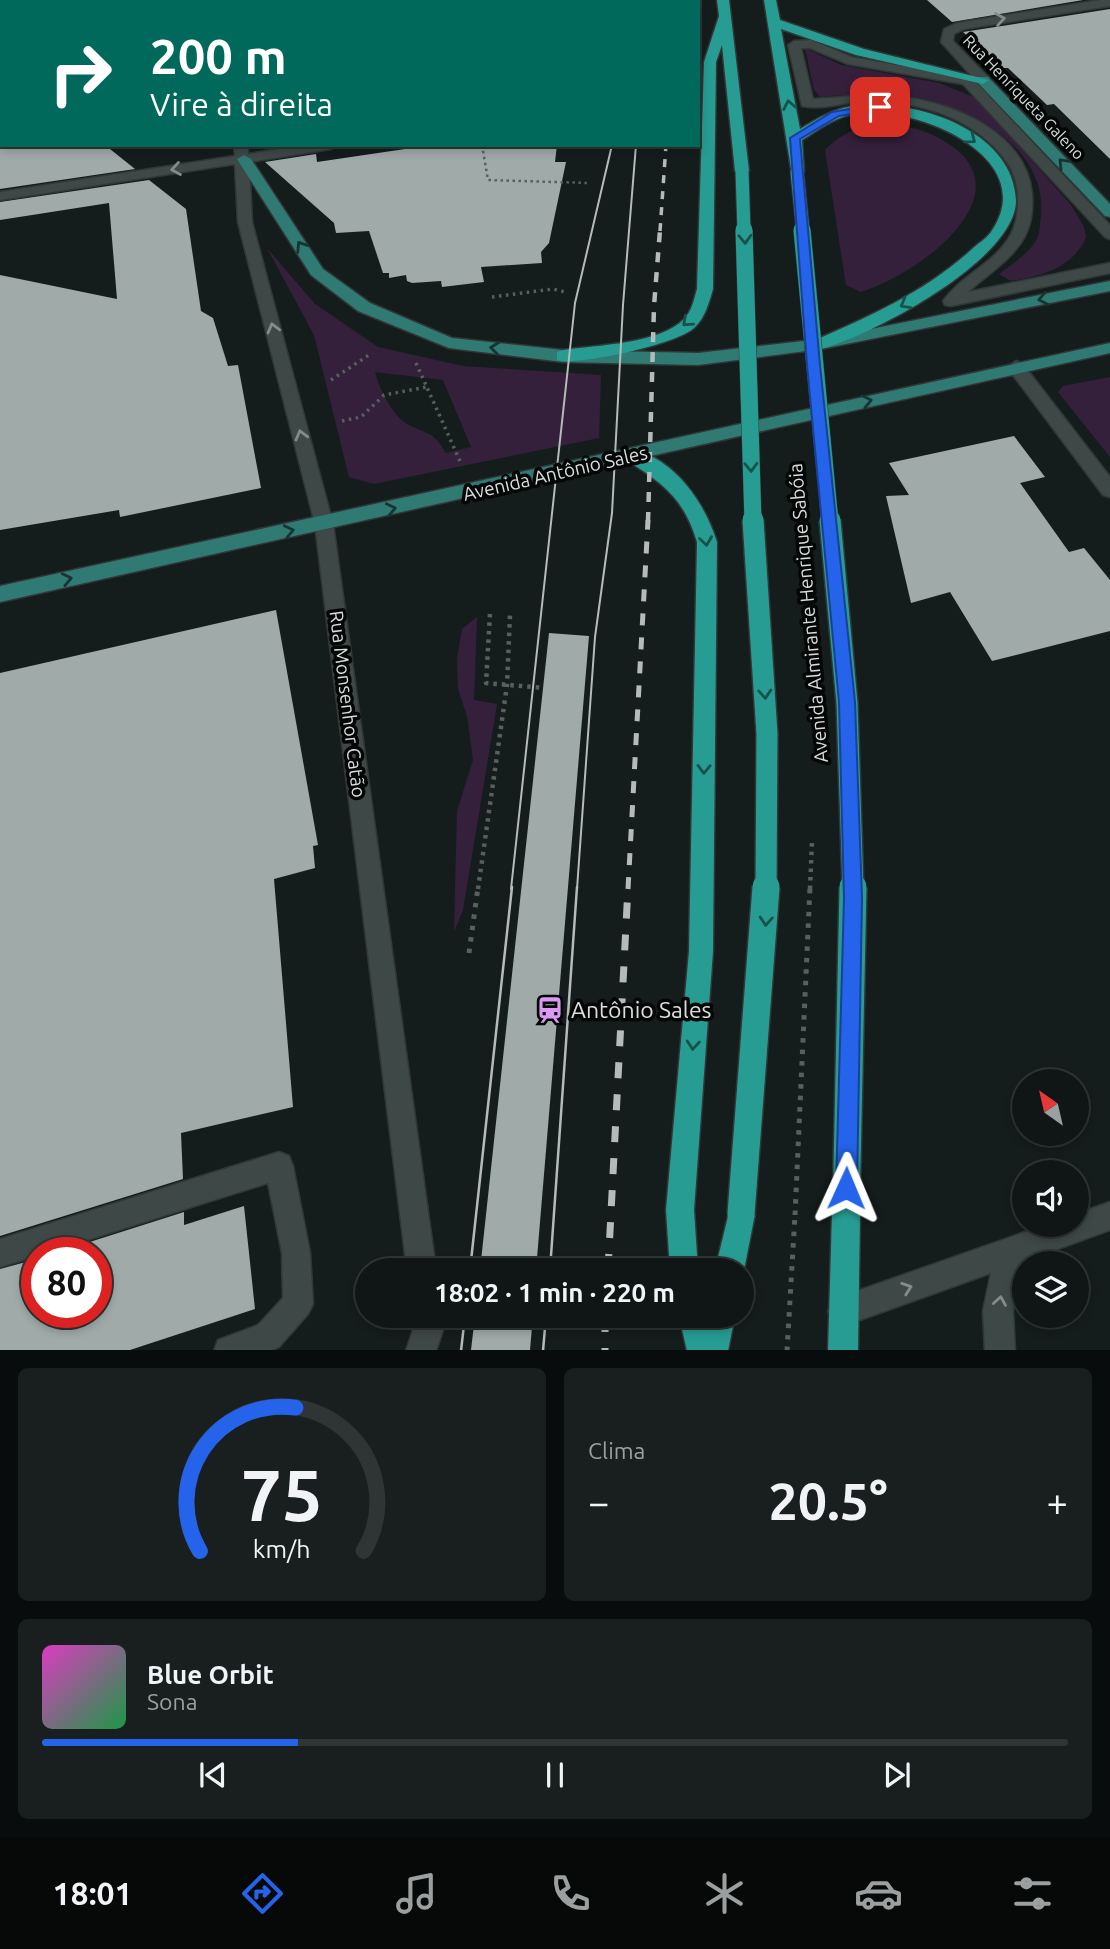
<!DOCTYPE html>
<html lang="pt">
<head>
<meta charset="utf-8">
<style>
  :root { --surface:#0f1615; --page:#181f1e; --text:#f1f3f6; --muted:#9b9fa0; --line:#2f3534; --accent:#2563eb }
  body { margin:0; font-family:Ubuntu,sans-serif; background:var(--page); color:var(--text); height:100vh; display:flex; flex-direction:column; font-size:26px; white-space:nowrap }
  * { box-sizing:border-box; margin:0 }
  p { font-size:23px; color:var(--muted) }
  .icon { flex:none; width:38px; height:38px; fill:none; stroke:currentColor; stroke-width:2; stroke-linecap:round; stroke-linejoin:round }
  .map { position:relative; height:1350px; overflow:hidden }
  .sheet { display:flex; flex-direction:column; gap:18px; padding:18px; background:#080c0c; flex:1 }
  .sheet>* { flex:none }
  .banner { position:absolute; left:0px; top:0px; width:700px; height:147px; box-shadow:0 4px 10px #0003,0 0 0 2px var(--line); background:#00695c; color:#fff; overflow:hidden }
  .needle { width:46px; rotate:326deg }
  .buttons { position:absolute; left:1012px; top:1069px; display:grid; gap:14px }
  .buttons a { display:grid; place-items:center; width:77px; height:77px; border-radius:50%; background:var(--surface); box-shadow:0 4px 10px #0003,0 0 0 2px var(--line); font-size:35px }
  .speed { position:absolute; left:21px; top:1237px; display:flex; gap:14px; font-size:35px; font-weight:700; text-align:center }
  .speed>* { display:grid; place-content:center; width:91px; height:91px; border-radius:50%; background:var(--surface); box-shadow:0 4px 10px #0003,0 0 0 2px var(--line); line-height:1 }
  .speed .limit { border:10px solid #d22; background:#fff; color:#111 }
  .pin { position:absolute; display:grid; place-items:center; width:60px; height:60px; color:#fff; margin:-30px; border-radius:14px; box-shadow:0 4px 10px #0006 }
  .me { position:absolute; width:77px; margin:-38px; rotate:1deg; stroke-linejoin:round; filter:drop-shadow(0 0 5px #0008) }
  .turn { display:flex; align-items:center; gap:24px; height:147px; padding:0 35px; font-size:32px }
  .turn .icon { width:91px; height:91px; stroke-width:2.5 }
  .turn b { display:block; font-size:49px; line-height:60px }
  .big { font-size:52px; font-weight:700; line-height:1.1 }
  .sheet .card { flex:1; display:flex; flex-direction:column; justify-content:center; gap:10px; min-width:0; padding:0 24px; border-radius:10px; background:var(--page) }
  .sheet .dial { align-items:center; gap:0 }
  .dial svg { height:182px; overflow:visible; fill:none; stroke:var(--line); stroke-width:7; stroke-linecap:round; text-anchor:middle }
  .dial text { fill:var(--text); stroke:none }
  .song { display:flex; align-items:center; gap:21px }
  .cover { width:84px; height:84px; border-radius:10px; background:linear-gradient(135deg,hsl(310 70% 55%),hsl(140 70% 35%)) }
  .played { height:7px; border-radius:4px; background:linear-gradient(90deg,var(--accent) 25%,var(--line) 25%) }
  .keys { display:flex; justify-content:space-around; direction:ltr }
  .heat { display:flex; justify-content:space-between; align-items:center; font-size:38px; direction:ltr }
  .sheet .tiles { flex:1; display:grid; gap:18px; grid-template-columns:1fr 1fr }
  .card:last-child { grid-column:span 2 }
  .trip { position:absolute; left:355px; top:1258px; width:399px; height:70px; border-radius:35px; background:var(--surface); box-shadow:0 4px 10px #0003,0 0 0 2px var(--line); font-weight:700; line-height:70px; text-align:center }
  .dock { display:flex; height:112px; justify-content:space-around; align-items:center; background:#060908; color:var(--muted) }
  .dock .icon { width:49px; height:49px }
  .dock .on { color:var(--accent) }
  .dock b { font-size:32px; color:var(--text) }
  .map>svg:first-child { display:block }
  .green { fill:#35203c; fill-rule:evenodd }
  .building { fill:#9faaa9 }
  .lines { fill:none; stroke-linecap:round; stroke-linejoin:round }
  .minor-casing { stroke:#313636; stroke-width:3 }
  .major-casing { stroke:#313636; stroke-width:3 }
  .highway-casing { stroke:#313636; stroke-width:3 }
  .path-far3 { stroke:#58605f; stroke-width:2.5; stroke-dasharray:2.5 3.5; stroke-linecap:butt }
  .path-far2 { stroke:#58605f; stroke-width:3.5; stroke-dasharray:2.5 4.5; stroke-linecap:butt }
  .path-far1 { stroke:#58605f; stroke-width:4.5; stroke-dasharray:3.5 5; stroke-linecap:butt }
  .path { stroke:#58605f; stroke-width:5; stroke-dasharray:4.5 7; stroke-linecap:butt }
  .minor { fill:#3e4847; fill-rule:evenodd }
  .major { fill:#307a74; fill-rule:evenodd }
  .highway { fill:#279c92; fill-rule:evenodd }
  .tram-far1 { stroke:#b4bbba; stroke-width:2 }
  .tram { stroke:#b4bbba; stroke-width:2.5 }
  .rail-far3 { stroke:#b4bbba; stroke-width:3.5; stroke-dasharray:8 8; stroke-linecap:butt }
  .rail-far2 { stroke:#b4bbba; stroke-width:4.5; stroke-dasharray:10 10; stroke-linecap:butt }
  .rail-far1 { stroke:#b4bbba; stroke-width:5; stroke-dasharray:12 12; stroke-linecap:butt }
  .rail { stroke:#b4bbba; stroke-width:7; stroke-dasharray:16 16; stroke-linecap:butt }
  .highway-bridge-far3-casing { stroke:#313636; stroke-width:15; stroke-linecap:butt }
  .highway-bridge-far2-casing { stroke:#313636; stroke-width:18; stroke-linecap:butt }
  .highway-bridge-far1-casing { stroke:#313636; stroke-width:24; stroke-linecap:butt }
  .highway-bridge-casing { stroke:#313636; stroke-width:30; stroke-linecap:butt }
  .path-bridge-far1 { stroke:#58605f; stroke-width:4.5; stroke-dasharray:3.5 5; stroke-linecap:butt }
  .path-bridge { stroke:#58605f; stroke-width:5; stroke-dasharray:4.5 7; stroke-linecap:butt }
  .highway-bridge-far3 { stroke:#279c92; stroke-width:13 }
  .highway-bridge-far2 { stroke:#279c92; stroke-width:17 }
  .highway-bridge-far1 { stroke:#279c92; stroke-width:21 }
  .highway-bridge { stroke:#279c92; stroke-width:27 }
  .oneway { stroke:#838c8a }
  .oneway2 { stroke:#16524c }
  .oneway3 { stroke:#163532 }
  .route { fill:#2563eb; stroke:#184099; stroke-width:2 }
  .labels { text-anchor:middle; stroke-width:7; stroke-linejoin:round; paint-order:stroke }
  .far-street-label { font-size:16px; fill:#d8dedd; stroke:#040706 }
  .street-label { font-size:19px; fill:#d8dedd; stroke:#040706 }
  .near-poi-label { font-size:23px; fill:#d8dedd; stroke:#040706; text-anchor:start }
</style>
</head>
<body>
<div class="map">
<svg width="1110" height="1351" viewBox="0 0 1110 1351">
  <rect width="100%" height="100%" fill="#141d1c"/>
  <path class="green" d="M 805,48 L 841,65 L 939,83 L 976,98 L 1071,205 L 1084,227 L 1086,237 C 1073,268 1042,276 1011,281 L 999,274 C 1012,264 1030,253 1038,237 C 1040,231 1040,222 1041,216 C 1047,154 984,115 932,101 C 895,91 857,94 820,97 L 814,90 Z
    M 886,123 C 898,126 912,127 923,131 C 1043,178 930,270 861,292 L 846,285 L 825,150 C 844,131 860,126 886,123 Z
    M 267,248 L 315,304 L 378,347 L 463,366 L 601,375 L 599,438 L 374,484 L 349,477 L 314,335 ZM 375,372 L 443,380 L 471,447 L 446,453 C 432,430 428,435 407,424 C 392,415 379,388 375,372 Z
    M 1110,377 L 1110,457 L 1058,392 L 1063,386 Z
    M 477,617 L 474,700 L 497,704 L 463,910 L 454,932 L 457,811 L 473,760 L 467,716 L 458,689 L 457,658 L 462,629 Z"/>
  <path class="building" d="M 927,0 L 1083,0 L 952,22 Z
    M 1110,9 L 1110,159 L 1054,104 L 1047,105 L 1008,68 L 1003,68 L 963,32 Z
    M 0,145 L 105,145 L 135,169 L 0,189 Z
    M 432,145 L 557,145 L 555,162 L 566,162 L 549,243 L 541,252 L 542,263 L 481,267 L 484,282 L 442,287 L 441,281 L 412,283 L 407,281 L 406,275 L 389,278 L 389,273 L 383,273 L 369,231 L 336,233 L 334,223 L 265,162 L 316,154 L 317,162 Z
    M 149,180 L 186,209 L 201,311 L 213,318 L 228,366 L 238,365 L 261,488 L 120,517 L 119,510 L 0,530 L 0,275 L 117,299 L 109,203 L 0,220 L 0,202 Z
    M 1014,436 L 1045,477 L 1020,483 L 1069,552 L 1084,548 L 1110,580 L 1110,631 L 992,661 L 950,592 L 911,603 L 886,496 L 909,495 L 889,463 Z
    M 276,610 L 318,845 L 313,846 L 315,868 L 274,879 L 293,1107 L 181,1133 L 183,1179 L 0,1236 L 0,673 Z
    M 549,633 L 589,636 L 536,1270 L 480,1270 Z
    M 244,1206 L 255,1309 L 130,1350 L 0,1350 L 0,1269 L 37,1259 L 37,1312 L 96,1312 L 96,1253 L 55,1253 L 184,1212 L 184,1225 Z
    M 475,1316 L 533,1316 L 530,1350 L 471,1350 Z"/>
  <g class="lines">
    <defs>
      <path id="minor" d="M 82,0 L 106,0 L 81,2 Z
        M 207,0 L 219,0 L 219,2 L 207,2 Z
        M 1100,0 L 1110,0 L 1110,6 L 964,29 L 954,34 L 953,41 L 988,77 L 988,83 L 978,83 L 941,42 L 944,29 L 957,23 Z
        M 0,9 L 2,9 L 2,17 L 0,17 Z
        M 812,40 L 851,57 L 972,78 L 1110,225 L 1110,239 L 1105,237 L 963,84 L 848,64 L 810,48 L 801,48 L 813,99 C 844,98 872,92 904,97 C 956,104 1026,133 1032,194 C 1033,207 1032,223 1025,236 C 1012,260 988,274 968,292 L 1110,263 L 1110,273 L 951,306 L 945,305 L 943,301 C 961,275 996,263 1011,234 C 1021,214 1021,181 1007,162 C 974,115 911,98 855,102 C 837,104 820,110 802,106 L 788,45 L 794,41 Z
        M 234,145 L 248,145 L 248,154 L 302,145 L 338,145 L 331,149 L 249,162 L 252,222 L 333,524 L 436,1270 L 407,1270 L 315,524 L 238,222 L 235,164 L 0,200 L 0,192 L 235,156 Z
        M 1016,361 L 1022,363 L 1110,477 L 1110,497 L 1103,495 L 1010,371 L 1008,367 Z
        M 279,1152 L 289,1156 L 293,1166 L 310,1253 L 313,1304 L 308,1314 L 279,1347 L 269,1351 L 214,1351 L 218,1340 L 258,1325 L 283,1298 L 282,1253 L 268,1183 L 46,1253 L 37,1253 L 37,1256 L 0,1267 L 0,1239 Z
        M 1110,1202 L 1110,1230 L 1022,1262 L 1013,1311 L 1015,1351 L 985,1351 L 983,1311 L 991,1273 L 843,1326 L 833,1321 L 828,1311 L 833,1301 L 843,1296 L 1045,1225 L 1076,1225 L 1076,1214 Z
        M 413,1316 L 443,1316 L 444,1327 L 436,1351 L 406,1351 L 414,1327 Z"/>
      <path id="major" d="M 978,77 L 988,77 L 1110,204 L 1110,217 L 1105,216 L 978,83 Z
        M 244,155 L 251,159 L 323,269 L 370,303 L 452,338 L 563,350 L 698,353 L 821,339 L 1110,281 L 1110,291 L 821,349 L 698,365 L 563,362 L 449,348 L 358,311 L 311,275 L 237,159 Z
        M 1110,343 L 1110,353 L 0,602 L 0,586 Z"/>
      <path id="highway" d="M 717,0 L 729,0 L 749,171 L 742,175 L 735,171 L 722,45 L 716,62 L 713,289 C 709,303 705,318 694,328 C 677,344 579,366 557,360 L 557,352 L 563,350 C 596,345 660,344 684,319 C 692,311 694,299 697,289 L 704,62 L 719,16 Z
        M 764,0 L 776,0 L 780,20 L 864,49 L 989,80 L 983,84 L 856,55 L 781,29 L 800,129 C 818,118 837,107 859,105 C 917,100 1013,130 1016,200 C 1017,259 871,336 821,349 L 813,344 L 815,340 C 871,316 926,291 971,250 C 977,244 986,239 991,232 C 1043,157 913,103 854,114 C 835,117 818,130 802,140 L 804,172 L 792,175 Z
        M 634,449 C 677,462 704,502 717,542 L 713,951 L 694,1210 L 698,1270 L 670,1270 L 666,1210 L 689,951 L 697,542 C 684,499 664,484 628,461 L 625,456 L 628,451 Z
        M 741,1200 L 751,1204 L 755,1214 L 744,1270 L 742,1274 L 742,1270 L 715,1270 L 731,1204 Z
        M 846,1200 L 856,1204 L 860,1214 L 858,1351 L 828,1351 L 832,1214 L 836,1204 Z
        M 679,1316 L 735,1316 L 728,1351 L 687,1351 Z"/>
    </defs>
    <use href="#minor" class="minor-casing"/>
    <use href="#major" class="major-casing"/>
    <use href="#highway" class="highway-casing"/>
    <path class="path-far3" d="M 482,145 L 488,180 L 588,183"/>
    <path class="path-far2" d="M 492,297 L 553,289 L 565,292
      M 416,363 L 460,461
      M 331,380 L 372,353
      M 342,421 L 361,417 L 384,395 L 427,387"/>
    <path class="path-far1" d="M 490,614 L 486,683 L 544,688
      M 478,889 L 507,685 L 510,615"/>
    <path class="path" d="M 469,953 L 478,887
      M 787,1351 L 795,1215"/>
    <use href="#minor" class="minor"/>
    <use href="#major" class="major"/>
    <use href="#highway" class="highway"/>
    <path class="tram-far1" d="M 511,889 L 575,303 L 612,145
      M 577,889 L 595,637 L 612,513 L 623,305 L 636,145"/>
    <path class="tram" d="M 470,1270 L 512,887
      M 550,1270 L 577,887
      M 461,1351 L 465,1316
      M 543,1351 L 546,1316"/>
    <path class="rail-far3" d="M 660,231 L 666,145"/>
    <path class="rail-far2" d="M 648,522 L 654,306 L 660,230"/>
    <path class="rail-far1" d="M 628,889 L 648,520"/>
    <path class="rail" d="M 608,1270 L 628,887
      M 605,1316 L 605,1351"/>
    <defs>
      <path id="highway-bridge-far3" d="M 742,171 L 744,231
        M 797,172 L 803,231"/>
      <path id="highway-bridge-far2" d="M 744,230 L 753,522
        M 802,230 L 830,522"/>
      <path id="highway-bridge-far1" d="M 753,520 L 767,734 L 766,889
        M 830,520 L 847,703 L 853,889"/>
      <path id="highway-bridge" d="M 741,1214 L 766,887
        M 846,1214 L 853,887"/>
    </defs>
    <use href="#highway-bridge-far3" class="highway-bridge-far3-casing"/>
    <use href="#highway-bridge-far2" class="highway-bridge-far2-casing"/>
    <use href="#highway-bridge-far1" class="highway-bridge-far1-casing"/>
    <use href="#highway-bridge" class="highway-bridge-casing"/>
    <path class="path-bridge-far1" d="M 810,889 L 812,842"/>
    <path class="path-bridge" d="M 795,1215 L 810,887"/>
    <use href="#highway-bridge-far3" class="highway-bridge-far3"/>
    <use href="#highway-bridge-far2" class="highway-bridge-far2"/>
    <use href="#highway-bridge-far1" class="highway-bridge-far1"/>
    <use href="#highway-bridge" class="highway-bridge"/>
  </g>
  <defs><path id="oneway-chevron" d="M-2-3.5L2.5 0L-2 3.5" fill="none" stroke-width="1.6" stroke-linecap="round" stroke-linejoin="round" transform="scale(1.75)"/></defs>
  <g class="oneway">
    <use href="#oneway-chevron" transform="translate(1000 19) rotate(-9)"/>
    <use href="#oneway-chevron" transform="translate(176 169) rotate(171)"/>
    <use href="#oneway-chevron" transform="translate(273 328) rotate(-105)"/>
    <use href="#oneway-chevron" transform="translate(301 435) rotate(-105)"/>
    <use href="#oneway-chevron" transform="translate(907 1288) rotate(-19)"/>
    <use href="#oneway-chevron" transform="translate(1000 1301) rotate(-81)"/>
  </g>
  <g class="oneway2">
    <use href="#oneway-chevron" transform="translate(789 105) rotate(-101)"/>
    <use href="#oneway-chevron" transform="translate(971 139) rotate(37)"/>
    <use href="#oneway-chevron" transform="translate(745 239) rotate(88)"/>
    <use href="#oneway-chevron" transform="translate(905 304) rotate(150)"/>
    <use href="#oneway-chevron" transform="translate(687 322) rotate(138)"/>
    <use href="#oneway-chevron" transform="translate(751 467) rotate(88)"/>
    <use href="#oneway-chevron" transform="translate(706 541) rotate(82)"/>
    <use href="#oneway-chevron" transform="translate(765 694) rotate(86)"/>
    <use href="#oneway-chevron" transform="translate(704 769) rotate(91)"/>
    <use href="#oneway-chevron" transform="translate(766 921) rotate(94)"/>
    <use href="#oneway-chevron" transform="translate(693 1045) rotate(95)"/>
  </g>
  <g class="oneway3">
    <use href="#oneway-chevron" transform="translate(1063 163) rotate(-134)"/>
    <use href="#oneway-chevron" transform="translate(301 246) rotate(-123)"/>
    <use href="#oneway-chevron" transform="translate(1043 299) rotate(169)"/>
    <use href="#oneway-chevron" transform="translate(495 348) rotate(-174)"/>
    <use href="#oneway-chevron" transform="translate(867 401) rotate(-13)"/>
    <use href="#oneway-chevron" transform="translate(391 509) rotate(-12)"/>
    <use href="#oneway-chevron" transform="translate(289 531) rotate(-12)"/>
    <use href="#oneway-chevron" transform="translate(67 579) rotate(-12)"/>
  </g>
  <path class="route" d="M 880,104 L 883,109 L 839,116 L 800,139 L 820,365 L 855,702 L 862,898 L 857,1188 L 854,1195 L 846,1198 L 839,1195 L 836,1188 L 844,898 L 839,702 L 807,365 L 790,138 L 832,112 Z"/>
  <defs>
    <symbol id="station-bare" viewBox="-9 -9 18 18"><path d="M-3-6H3Q5-6 5-4V2Q5 4 3 4L4.5 6H3L1.5 4h-3L-3 6H-4.5L-3 4Q-5 4-5 2V-4Q-5-6-3-6ZM-3.5-4v3h7v-3ZM-3.5 1v1.5H-2V1ZM2 1v1.5H3.5V1Z" fill="#dc99f4" stroke="#040706" stroke-width="2.5" paint-order="stroke"/></symbol>
  </defs>
  <g fill-rule="evenodd">
    <use href="#station-bare" x="531" y="991" width="38" height="38"/>
  </g>
  <g class="labels">
    <g class="far-street-label">
      <text transform="translate(1024 97) rotate(46)" y="6">Rua Henriqueta Galeno</text>
    </g>
    <g class="street-label">
      <text transform="translate(555 473) rotate(-13)" y="7">Avenida Antônio Sales</text>
      <text transform="translate(808 613) rotate(-95)" y="7">Avenida Almirante Henrique Sabóia</text>
      <text transform="translate(348 704) rotate(83)" y="7">Rua Monsenhor Catão</text>
    </g>
    <g class="near-poi-label">
      <text x="571" y="1018">Antônio Sales</text>
    </g>
  </g>
</svg>
<div class="buttons">
<a><svg class="needle" viewBox="-14 -14 28 28"><path d="M0-13l5 13h-10z" fill="#e53935"/><path d="M0 13l5-13h-10z" fill="#9b9fa0"/></svg></a>
<a><svg class="icon" aria-label="sound" viewBox="0 0 24 24"><path d="M4 9h4l5-4v14l-5-4H4zM17 9q2 3 0 6"/></svg></a>
<a><svg class="icon" aria-label="layers" viewBox="0 0 24 24"><path d="M12 4l9 5-9 5-9-5zM3 14l9 5 9-5"/></svg></a>
</div>
<div class="speed"><div class="limit">80</div></div>
<div class="pin" style="left:880px;top:107px;background:#d93025"><svg class="icon" aria-label="arrive" viewBox="0 0 24 24"><path d="M6 21V4h12l-3 4 3 4H6"/></svg></div>
<svg class="me" style="left:846px;top:1188px" viewBox="-20 -20 40 40"><path d="M0-17L14 15 0 8-14 15z" fill="#2563eb" stroke="#fff" stroke-width="4"/></svg>
<div class="trip">18:02 · 1 min · 220 m</div>
<div class="banner">
<div class="turn"><svg class="icon" aria-label="right" viewBox="0 0 24 24"><path d="M7 20v-9h11M14 6l5 5-5 5"/></svg><div><b>200 m</b>Vire à direita</div></div>
</div>
</div>
<section class="sheet">
<div class="tiles">
<div class="card dial"><svg viewBox="0 0 100 80">
<path d="M14 69A42 42 0 1 1 86 69"/>
<path d="M14 69A42 42 0 0 1 56 6" stroke="#2563eb"/>
<text x="50" y="56" font-size="32" font-weight="700">75</text>
<text x="50" y="72" font-size="11">km/h</text>
</svg></div>
<div class="card"><p>Clima</p>
<div class="heat"><a>−</a><b class="big">20.5°</b><a>+</a></div>
</div>
<div class="card">
<div class="song"><i class="cover"></i><div><b>Blue Orbit</b><p>Sona</p></div></div>
<div class="played"></div>
<div class="keys"><svg class="icon" aria-label="previous" viewBox="0 0 24 24"><path d="M18 5L8 12l10 7zM5 5v14"/></svg><svg class="icon" aria-label="pause" viewBox="0 0 24 24"><path d="M8 5v14M16 5v14"/></svg><svg class="icon" aria-label="next" viewBox="0 0 24 24"><path d="M6 5l10 7-10 7zM19 5v14"/></svg></div>
</div>
</div>
</section>
<nav class="dock">
<b>18:01</b>
<svg class="icon on" aria-label="directions" viewBox="0 0 24 24"><path d="M12 3l9 9-9 9-9-9zM9 14v-3h6M13 9l2 2-2 2"/></svg>
<svg class="icon" aria-label="music" viewBox="0 0 24 24"><path d="M9 18V5l10-2v13"/><circle cx="6" cy="18" r="3"/><circle cx="16" cy="16" r="3"/></svg>
<svg class="icon" aria-label="phone" viewBox="0 0 24 24"><path d="M5 4h4l2 5-3 2q2 4 5 5l2-3 5 2v4C11 20 4 13 5 4z"/></svg>
<svg class="icon" aria-label="climate" viewBox="0 0 24 24"><path d="M12 3v18M4 7l16 10M4 17L20 7"/></svg>
<svg class="icon" aria-label="car" viewBox="0 0 24 24"><path d="M5 17H2v-5l4-1 3-4h7l3 4 3 1v5h-3M9 17h6M6 11h13"/><circle cx="7" cy="17" r="2"/><circle cx="17" cy="17" r="2"/></svg>
<svg class="icon" aria-label="filters" viewBox="0 0 24 24"><path d="M4 7h16M4 17h16"/><circle cx="9" cy="7" r="2"/><circle cx="15" cy="17" r="2"/></svg>
</nav>
</body>
</html>
